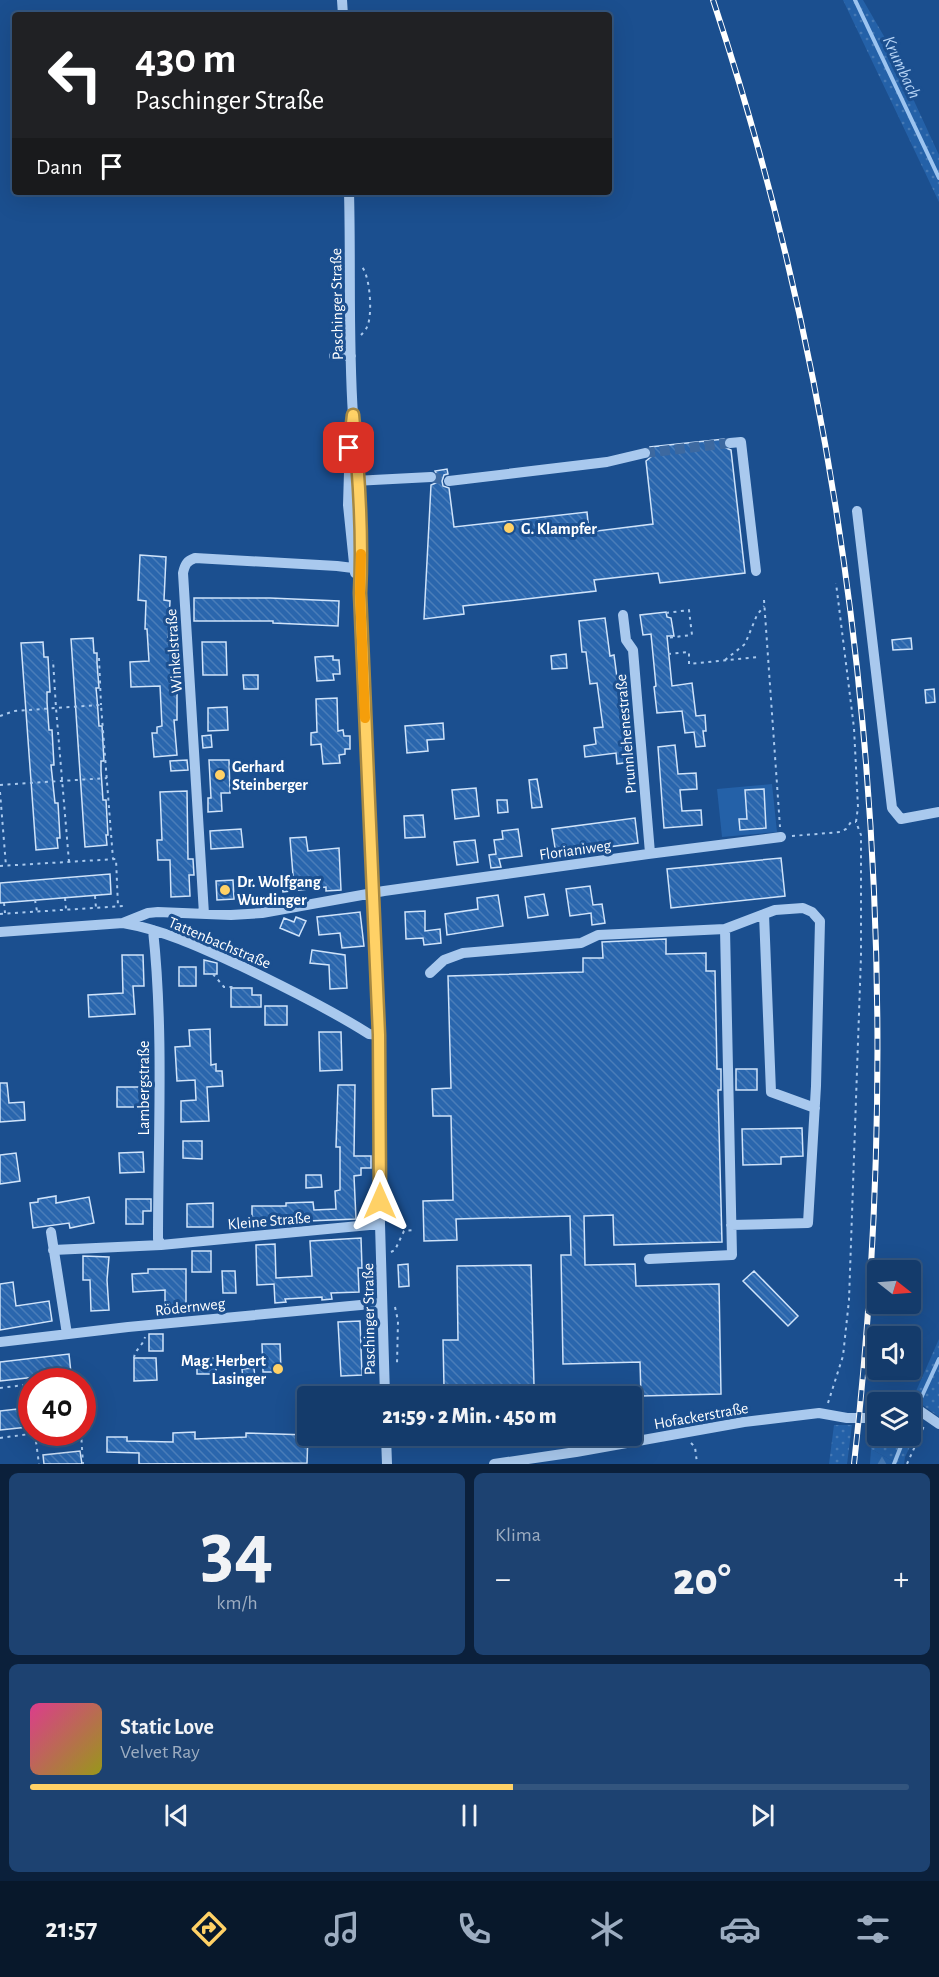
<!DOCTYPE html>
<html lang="de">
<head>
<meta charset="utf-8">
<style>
  :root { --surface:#143b6b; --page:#1d4271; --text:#f1f3f6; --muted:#9dadc1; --line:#33557e; --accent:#ffd166 }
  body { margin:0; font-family:"Alegreya Sans",sans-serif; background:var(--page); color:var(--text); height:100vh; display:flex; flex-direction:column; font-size:22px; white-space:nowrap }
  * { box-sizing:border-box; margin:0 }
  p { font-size:20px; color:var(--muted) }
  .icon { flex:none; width:33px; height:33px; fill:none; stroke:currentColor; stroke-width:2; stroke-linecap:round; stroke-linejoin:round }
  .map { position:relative; height:1464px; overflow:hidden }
  .side { display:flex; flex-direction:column; gap:9px; padding:9px; background:#0b203b; flex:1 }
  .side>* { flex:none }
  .banner { position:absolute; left:12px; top:12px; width:600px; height:183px; border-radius:6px; box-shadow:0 6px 24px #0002,0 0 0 2px var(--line); background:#202124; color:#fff; overflow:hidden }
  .needle { width:39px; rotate:107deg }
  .buttons { position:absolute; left:867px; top:1260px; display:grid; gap:12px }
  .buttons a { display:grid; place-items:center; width:54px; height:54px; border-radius:6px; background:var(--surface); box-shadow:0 6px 24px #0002,0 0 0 2px var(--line); font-size:30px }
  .speed { position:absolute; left:18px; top:1368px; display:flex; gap:12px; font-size:30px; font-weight:700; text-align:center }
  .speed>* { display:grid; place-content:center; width:78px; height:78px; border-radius:50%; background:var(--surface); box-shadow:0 6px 24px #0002,0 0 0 2px var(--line); line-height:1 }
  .speed .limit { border:9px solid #d22; background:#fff; color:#111 }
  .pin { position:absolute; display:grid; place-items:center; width:51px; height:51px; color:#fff; margin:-26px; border-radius:12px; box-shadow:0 3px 9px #0006 }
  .me { position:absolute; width:66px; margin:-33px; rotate:0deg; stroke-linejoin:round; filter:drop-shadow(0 0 4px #0008) }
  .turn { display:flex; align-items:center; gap:21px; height:126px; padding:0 24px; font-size:27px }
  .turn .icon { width:78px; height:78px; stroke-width:2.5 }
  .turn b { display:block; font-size:42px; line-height:51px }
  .then { display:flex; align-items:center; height:57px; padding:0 24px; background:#0003; gap:12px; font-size:22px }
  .big { font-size:45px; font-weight:800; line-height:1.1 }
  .side .widget { flex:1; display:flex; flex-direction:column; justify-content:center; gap:9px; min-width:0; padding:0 21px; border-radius:9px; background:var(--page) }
  .side .dial { align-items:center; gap:0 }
  .dial b { font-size:78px; line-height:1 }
  .song { display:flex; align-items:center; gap:18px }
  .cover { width:72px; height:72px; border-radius:9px; background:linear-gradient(135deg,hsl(330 70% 55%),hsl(60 70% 35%)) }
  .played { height:6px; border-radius:3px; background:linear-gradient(90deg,var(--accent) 55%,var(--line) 55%) }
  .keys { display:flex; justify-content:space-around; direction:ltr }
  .heat { display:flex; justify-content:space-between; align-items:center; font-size:33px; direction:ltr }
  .side .tiles { flex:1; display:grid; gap:9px; grid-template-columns:1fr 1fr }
  .widget:last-child { grid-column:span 2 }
  .trip { position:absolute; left:297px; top:1386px; width:345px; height:60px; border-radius:6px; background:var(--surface); box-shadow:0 6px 24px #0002,0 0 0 2px var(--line); font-weight:800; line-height:60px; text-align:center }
  .tab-bar { display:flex; height:96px; justify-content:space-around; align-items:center; background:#08182b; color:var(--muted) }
  .tab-bar .icon { width:42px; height:42px }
  .tab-bar .selected { color:var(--accent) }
  .tab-bar b { font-size:27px; color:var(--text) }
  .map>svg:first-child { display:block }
  .grass { fill:url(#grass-dots) }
  .forest { fill:url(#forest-firs) }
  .green { fill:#2461a8 }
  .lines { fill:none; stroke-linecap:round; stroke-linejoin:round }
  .stream { stroke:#9cc4f0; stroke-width:4 }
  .building { fill:url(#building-back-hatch); stroke:#cfe3fa; stroke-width:1.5 }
  .minor-tunnel { stroke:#3d69a0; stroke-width:10; stroke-dasharray:10 5; stroke-linecap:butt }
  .path { stroke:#a9c9ee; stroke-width:2; stroke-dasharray:3 4.5; stroke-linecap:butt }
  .minor { stroke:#a9c9ee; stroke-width:10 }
  .rail-casing { stroke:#fff; stroke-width:6 }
  .rail { stroke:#1b4f8f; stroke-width:4; stroke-dasharray:11; stroke-linecap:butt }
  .route-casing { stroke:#a68842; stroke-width:15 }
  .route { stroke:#ffd166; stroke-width:10 }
  .slow { stroke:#f59e0b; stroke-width:10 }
  .poi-dot { fill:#ffd166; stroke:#1b4f8f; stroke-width:2 }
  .labels { text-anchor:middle; stroke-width:6; stroke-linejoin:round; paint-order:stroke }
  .street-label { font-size:16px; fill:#fff; stroke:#1b4f8f }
  .poi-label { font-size:16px; font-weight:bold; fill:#fff; stroke:#1b4f8f; text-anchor:start }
  .water-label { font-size:18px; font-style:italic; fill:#b5d3f5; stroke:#1b4f8f }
</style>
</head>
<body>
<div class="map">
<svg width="939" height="1464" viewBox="0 0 939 1464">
  <defs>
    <pattern id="grass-dots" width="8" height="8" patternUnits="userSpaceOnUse" patternTransform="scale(1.5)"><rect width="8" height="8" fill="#2461a8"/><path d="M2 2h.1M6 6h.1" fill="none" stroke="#4579b5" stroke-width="1.8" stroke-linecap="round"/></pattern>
    <pattern id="forest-firs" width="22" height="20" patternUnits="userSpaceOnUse" patternTransform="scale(1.5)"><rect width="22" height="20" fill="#2461a8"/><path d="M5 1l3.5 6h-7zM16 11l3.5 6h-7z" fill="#4579b5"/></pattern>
    <pattern id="building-back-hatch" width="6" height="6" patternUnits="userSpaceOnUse" patternTransform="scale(1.5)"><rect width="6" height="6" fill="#2a66ad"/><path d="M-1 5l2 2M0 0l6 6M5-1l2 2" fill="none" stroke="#4a7db9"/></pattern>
  </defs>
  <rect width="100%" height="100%" fill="#1b4f8f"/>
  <path class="grass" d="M 843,0 L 863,0 L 885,38 L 939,155 L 939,202 Z
    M 939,1339 L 939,1417 L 913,1398 Z
    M 911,1408 L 925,1416 L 905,1457 L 904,1464 L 898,1464 L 871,1449 L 874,1425 L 877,1424 L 878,1436 L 910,1436 Z
    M 834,1425 L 852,1425 L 847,1464 L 829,1464 Z"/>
  <path class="forest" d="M 871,1449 L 898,1464 L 870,1464 Z"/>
  <path class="green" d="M 772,784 L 777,832 L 722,837 L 717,789 Z"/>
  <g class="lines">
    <path class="stream" d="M 855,0 L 939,178
      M 910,1422 L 939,1359
      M 894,1464 L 905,1436"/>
  </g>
  <path class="building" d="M 724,439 L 724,447 L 731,450 L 745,573 L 660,583 L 658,573 L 594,580 L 596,591 L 463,606 L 464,614 L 424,619 L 431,485 L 436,483 L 438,477 L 435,471 L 447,469 L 448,474 L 444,475 L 442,481 L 443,486 L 449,488 L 454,527 L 587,512 L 589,532 L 653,524 L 646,461 L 652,456 L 650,447 Z
    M 140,555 L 166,557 L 164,600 L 170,601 L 168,642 L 171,642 L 173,693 L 177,692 L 177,720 L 174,720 L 177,755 L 154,757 L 152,733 L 157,733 L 157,727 L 162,726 L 160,686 L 131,687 L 130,662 L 149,661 L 147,629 L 145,629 L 146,601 L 138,600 Z
    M 194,598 L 270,598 L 339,601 L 338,626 L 273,623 L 273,621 L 194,621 Z
    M 666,612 L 667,617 L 671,618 L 674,636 L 667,636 L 672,686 L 692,683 L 696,716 L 705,715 L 706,731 L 703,731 L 705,746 L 696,747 L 694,732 L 685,733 L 682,711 L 657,713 L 654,687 L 656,686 L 651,634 L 643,635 L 640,615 Z
    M 605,618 L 610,656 L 614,655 L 618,685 L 621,685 L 622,691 L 624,690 L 630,762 L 617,764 L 616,753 L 585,757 L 584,746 L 596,744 L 594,728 L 603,727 L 597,683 L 590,684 L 586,652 L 582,652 L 579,621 Z
    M 93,638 L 94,653 L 97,653 L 97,663 L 99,688 L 96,688 L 97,698 L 99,726 L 102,726 L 104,761 L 101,761 L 101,771 L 103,800 L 106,800 L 108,835 L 106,835 L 107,845 L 85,847 L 71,639 Z
    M 911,638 L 912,649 L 893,650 L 892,640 Z
    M 43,642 L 44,657 L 48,657 L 50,692 L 47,692 L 47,702 L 49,730 L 52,730 L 54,765 L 51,765 L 55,803 L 58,803 L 60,838 L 57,838 L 58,848 L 36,850 L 21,643 Z
    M 202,642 L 226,642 L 227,675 L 203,675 Z
    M 566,654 L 567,668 L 552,669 L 551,656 Z
    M 333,656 L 333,660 L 339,660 L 340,674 L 333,674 L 334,680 L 317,681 L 315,657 Z
    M 243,675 L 258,675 L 258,689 L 244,689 Z
    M 934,689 L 935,702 L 926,703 L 925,690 Z
    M 337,698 L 338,731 L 343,730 L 344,736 L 350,736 L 350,749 L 345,749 L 345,754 L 339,755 L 340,763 L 323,764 L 321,744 L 311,745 L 311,733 L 317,732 L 316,699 Z
    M 227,707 L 228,730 L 208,731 L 208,708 Z
    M 443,723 L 444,739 L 427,740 L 428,751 L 407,753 L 405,726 Z
    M 211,735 L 212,747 L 203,748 L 202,736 Z
    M 675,745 L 678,774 L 696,773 L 697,789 L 680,790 L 682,811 L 701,810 L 702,825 L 664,828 L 658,747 Z
    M 187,760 L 188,770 L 171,771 L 170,761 Z
    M 209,760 L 229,760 L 230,793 L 221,793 L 222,811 L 208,812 L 208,798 L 211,798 Z
    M 537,779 L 542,807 L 532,808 L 529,780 Z
    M 476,788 L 479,816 L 455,819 L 452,790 Z
    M 764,789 L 766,828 L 740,830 L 739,819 L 747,819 L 745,790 Z
    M 187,791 L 188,859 L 193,859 L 194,875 L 189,875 L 190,896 L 171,897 L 170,860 L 158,860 L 157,840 L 162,840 L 160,792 Z
    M 497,800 L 507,800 L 508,812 L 498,813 Z
    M 423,815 L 425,837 L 405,838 L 404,816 Z
    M 635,818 L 638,843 L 556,854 L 552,829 Z
    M 241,829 L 243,847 L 211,849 L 210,831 Z
    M 518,829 L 522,856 L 499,859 L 501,867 L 491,868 L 489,855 L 496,854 L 494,840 L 503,839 L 502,831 Z
    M 306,837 L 308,851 L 339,848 L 341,890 L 326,891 L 326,887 L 283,892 L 281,877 L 293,875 L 290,838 Z
    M 475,840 L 478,862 L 457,865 L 454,842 Z
    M 781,858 L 785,896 L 671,908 L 667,869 Z
    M 110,874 L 111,894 L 0,903 L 0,883 Z
    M 233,880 L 234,899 L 217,900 L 216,881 Z
    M 590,886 L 593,905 L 602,904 L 605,923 L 592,925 L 591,913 L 570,916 L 566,889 Z
    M 544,894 L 548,915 L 528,918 L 525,897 Z
    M 498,895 L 503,926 L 447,935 L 445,914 L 478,909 L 477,898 Z
    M 425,911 L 425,931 L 440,929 L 441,943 L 424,945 L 423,938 L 406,939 L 405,912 Z
    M 360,912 L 364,946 L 342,948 L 340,933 L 319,935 L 317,917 Z
    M 296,917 L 306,921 L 299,936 L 280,928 L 284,918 L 294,922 Z
    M 666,939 L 666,954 L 706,953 L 706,971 L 715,971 L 717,1069 L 721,1069 L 721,1090 L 718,1090 L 722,1242 L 614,1245 L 613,1215 L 584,1216 L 585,1265 L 635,1264 L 636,1286 L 719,1284 L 721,1394 L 641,1396 L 640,1362 L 563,1364 L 561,1255 L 571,1255 L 570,1216 L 456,1219 L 457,1240 L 424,1241 L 423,1201 L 453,1200 L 451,1116 L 433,1116 L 432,1089 L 451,1088 L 448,976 L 583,972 L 583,958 L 603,958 L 602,942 Z
    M 312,950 L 345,955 L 347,988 L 330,989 L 329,965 L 310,963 Z
    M 122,955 L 143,955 L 144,986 L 133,986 L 135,1014 L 89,1017 L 88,995 L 123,993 Z
    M 204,960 L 217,963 L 217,974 L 204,974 Z
    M 179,967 L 196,967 L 196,986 L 179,986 Z
    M 231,988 L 252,988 L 252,995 L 261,995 L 261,1007 L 231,1007 Z
    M 265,1006 L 287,1006 L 287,1025 L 265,1025 Z
    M 210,1029 L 211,1065 L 216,1064 L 216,1071 L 222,1071 L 223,1086 L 207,1087 L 209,1121 L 181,1122 L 181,1101 L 196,1100 L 195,1080 L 177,1081 L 175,1047 L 190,1046 L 189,1030 Z
    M 319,1032 L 341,1032 L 342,1070 L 320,1071 Z
    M 736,1069 L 757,1069 L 757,1090 L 736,1090 Z
    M 0,1083 L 7,1083 L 9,1103 L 24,1102 L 25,1120 L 0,1122 Z
    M 338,1085 L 355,1085 L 354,1156 L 371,1156 L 371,1168 L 361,1168 L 361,1175 L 354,1176 L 356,1219 L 283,1222 L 284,1225 L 252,1225 L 252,1206 L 286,1206 L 286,1203 L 313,1202 L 314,1210 L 336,1209 L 335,1191 L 340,1190 L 340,1147 L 336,1147 Z
    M 117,1087 L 142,1087 L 142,1107 L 117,1107 Z
    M 802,1128 L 803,1156 L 781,1157 L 781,1164 L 743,1165 L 742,1129 Z
    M 183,1141 L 202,1141 L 202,1159 L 183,1158 Z
    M 143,1152 L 144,1172 L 120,1173 L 119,1153 Z
    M 16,1153 L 20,1181 L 0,1184 L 0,1155 Z
    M 306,1175 L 321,1175 L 322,1187 L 306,1188 Z
    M 56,1196 L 56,1203 L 89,1197 L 94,1223 L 70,1228 L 69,1223 L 33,1228 L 30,1203 L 38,1202 L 38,1199 Z
    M 126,1199 L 151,1199 L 151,1211 L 143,1211 L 143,1224 L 126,1224 Z
    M 213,1203 L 213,1227 L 187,1227 L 187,1204 Z
    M 361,1238 L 362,1268 L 358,1268 L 359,1292 L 331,1293 L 332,1299 L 322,1300 L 322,1297 L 285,1299 L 286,1302 L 275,1303 L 274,1284 L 257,1285 L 256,1245 L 275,1244 L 276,1278 L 312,1276 L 310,1241 Z
    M 192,1251 L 211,1251 L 211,1272 L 192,1272 Z
    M 83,1256 L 109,1257 L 107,1280 L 109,1310 L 91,1311 L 90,1280 L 83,1280 Z
    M 408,1264 L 409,1286 L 399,1287 L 398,1265 Z
    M 531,1265 L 534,1386 L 444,1387 L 443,1340 L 458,1340 L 457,1266 Z
    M 148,1269 L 186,1269 L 186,1308 L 165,1308 L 165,1290 L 133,1292 L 132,1274 L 148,1273 Z
    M 222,1271 L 235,1271 L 236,1293 L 223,1293 Z
    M 754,1271 L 798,1316 L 788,1326 L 743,1281 Z
    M 13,1282 L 16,1306 L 49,1301 L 52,1321 L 0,1330 L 0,1284 Z
    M 360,1321 L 362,1375 L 341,1376 L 338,1322 Z
    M 149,1334 L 163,1334 L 163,1351 L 149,1351 Z
    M 262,1344 L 280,1344 L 281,1372 L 263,1372 Z
    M 69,1354 L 71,1373 L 0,1381 L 0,1362 Z
    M 134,1358 L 156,1358 L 157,1380 L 134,1381 Z
    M 197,1358 L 216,1358 L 216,1374 L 197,1374 Z
    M 254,1368 L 255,1379 L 243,1379 L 242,1369 Z
    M 26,1408 L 28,1427 L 0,1430 L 0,1411 Z
    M 195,1432 L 195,1439 L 246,1437 L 246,1433 L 308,1435 L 307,1463 L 139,1464 L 139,1453 L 107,1452 L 107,1437 L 127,1437 L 127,1441 L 173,1442 L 173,1433 Z
    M 80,1451 L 82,1464 L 44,1464 L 43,1455 Z"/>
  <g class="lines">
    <path class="minor-tunnel" d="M 645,453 L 730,443
      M 431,477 L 449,481"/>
    <path class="path" d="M 361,335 C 362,334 367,328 367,327 C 373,315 370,276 362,267
      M 764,600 L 780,827
      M 666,613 L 689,610 L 692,635 L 666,638
      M 668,654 L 689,652 L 689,664 L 759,657
      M 99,658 L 101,705
      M 725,660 L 745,644 L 757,615 L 764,606
      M 0,716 L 14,711 L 56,708 L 53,660
      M 0,785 L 107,778
      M 0,792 L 6,866
      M 792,836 L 840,832 L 846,829 L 851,822 L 856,822
      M 69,862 L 56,708 L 101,705 L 113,859
      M 0,866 L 116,859 L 118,906
      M 95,896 L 96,908
      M 65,898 L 66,909
      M 35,900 L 37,911
      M 4,903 L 5,913
      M 0,914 L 123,906
      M 213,974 L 224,987 L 235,987 L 235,988
      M 391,1252 L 395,1250 L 404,1231 L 414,1230
      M 395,1307 L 398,1321 L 397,1364
      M 134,1358 C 135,1349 143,1346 145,1337
      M 55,1382 L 80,1379
      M 0,1388 L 32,1384
      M 828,1403 L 843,1356 L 849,1300 L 861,956 L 861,835 L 856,822 L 858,807 L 854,728 L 836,583
      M 82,1422 L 86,1422
      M 81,1432 L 83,1464
      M 35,1434 L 39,1464
      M 0,1438 L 45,1432
      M 691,1443 L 695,1447 L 697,1463
      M 907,1464 L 924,1426"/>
    <path class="minor" d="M 342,0 L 343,15
      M 349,192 C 351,266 348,341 353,415 C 357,475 363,534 360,593 L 379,1035 L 380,1224 L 385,1396
      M 334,356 L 351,356
      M 350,439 L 348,505 L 355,573
      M 730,443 L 741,442 L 756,571
      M 354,481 L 431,477
      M 449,481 L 607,462 L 645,453
      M 857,511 L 892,808 L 901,819 L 939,812
      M 623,615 L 626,640 L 633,650 L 650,853
      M 204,914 L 183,573 C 185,564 187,561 195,558 L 337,566 L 361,569
      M 764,914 L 771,1092 L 815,1108
      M 123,923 L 148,913 L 158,912 L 231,915 L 262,913 L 384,891 L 648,854 L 781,837
      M 153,930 C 164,1032 158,1137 158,1239 L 161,1245
      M 0,932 L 123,923 C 164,930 202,948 239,965 C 283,986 328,1008 369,1034 L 379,1035
      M 430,973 L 444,960 L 463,953 L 581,943 L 598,935 L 725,929 L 775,910 L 803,908 L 812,912 L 820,921 L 816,1086 L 808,1223 L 731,1225
      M 51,1232 L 67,1334
      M 53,1250 L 161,1245 L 380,1224
      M 649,1259 L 732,1255 L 725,929
      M 0,1342 L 128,1327 L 382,1303
      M 910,1404 L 939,1424
      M 386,1436 L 387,1464
      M 494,1464 L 576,1452 L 744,1422 L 819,1413 L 847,1418 L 878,1418"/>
    <defs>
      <path id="rail" d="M 713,0 C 869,469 909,974 854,1464"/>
    </defs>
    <use href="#rail" class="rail-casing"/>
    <use href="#rail" class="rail"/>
  </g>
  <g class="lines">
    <defs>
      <path id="route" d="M 349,448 L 353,415 C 359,474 363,534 360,593 L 379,1035 L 380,1201"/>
    </defs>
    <use href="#route" class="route-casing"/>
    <use href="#route" class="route"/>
    <path class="slow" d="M 361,554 L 360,593 L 365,718"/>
  </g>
  <g class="poi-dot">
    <circle cx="509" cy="528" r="6"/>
    <circle cx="220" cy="775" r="6"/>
    <circle cx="225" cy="890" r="6"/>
    <circle cx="278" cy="1369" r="6"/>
  </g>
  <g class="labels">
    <g class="street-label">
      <text transform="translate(336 304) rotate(-91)" y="6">Paschinger Straße</text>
      <text transform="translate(173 651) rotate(-94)" y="6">Winkelstraße</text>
      <text transform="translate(625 734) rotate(-95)" y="6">Prunnlehenestraße</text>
      <text transform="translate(575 849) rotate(-8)" y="6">Florianiweg</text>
      <text transform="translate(220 942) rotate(23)" y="6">Tattenbachstraße</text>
      <text transform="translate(143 1088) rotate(-90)" y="6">Lambergstraße</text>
      <text transform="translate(269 1220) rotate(-5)" y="6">Kleine Straße</text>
      <text transform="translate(190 1306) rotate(-6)" y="6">Rödernweg</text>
      <text transform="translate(368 1319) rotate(-91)" y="6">Paschinger Straße</text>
      <text transform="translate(701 1415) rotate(-10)" y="6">Hofackerstraße</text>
    </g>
    <g class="poi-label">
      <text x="521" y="534">G. Klampfer</text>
      <text x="232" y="772">Gerhard<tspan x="232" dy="18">Steinberger</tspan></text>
      <text x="237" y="887">Dr. Wolfgang<tspan x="237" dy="18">Wurdinger</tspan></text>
      <text x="266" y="1366" text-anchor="end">Mag. Herbert<tspan x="266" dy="18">Lasinger</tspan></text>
    </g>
    <g class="water-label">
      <text transform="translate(902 67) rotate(65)" y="6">Krumbach</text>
    </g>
  </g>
</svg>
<div class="buttons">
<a><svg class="needle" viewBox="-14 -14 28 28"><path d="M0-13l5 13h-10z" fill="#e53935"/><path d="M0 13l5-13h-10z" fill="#9dadc1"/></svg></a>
<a><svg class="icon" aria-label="sound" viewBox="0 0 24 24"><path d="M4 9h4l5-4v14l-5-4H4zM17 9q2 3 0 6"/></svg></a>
<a><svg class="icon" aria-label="layers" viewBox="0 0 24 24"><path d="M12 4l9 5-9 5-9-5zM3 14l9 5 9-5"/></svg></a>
</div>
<div class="speed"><div class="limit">40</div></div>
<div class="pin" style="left:349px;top:448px;background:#d93025"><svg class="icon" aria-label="arrive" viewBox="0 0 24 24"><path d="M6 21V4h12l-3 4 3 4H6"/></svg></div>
<svg class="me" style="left:380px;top:1201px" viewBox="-20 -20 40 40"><path d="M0-17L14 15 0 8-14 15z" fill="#ffd166" stroke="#fff" stroke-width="4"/></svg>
<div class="trip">21:59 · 2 Min. · 450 m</div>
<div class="banner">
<div class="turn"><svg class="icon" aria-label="left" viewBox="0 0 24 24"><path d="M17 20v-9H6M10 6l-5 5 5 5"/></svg><div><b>430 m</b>Paschinger Straße</div></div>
<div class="then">Dann<svg class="icon" aria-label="arrive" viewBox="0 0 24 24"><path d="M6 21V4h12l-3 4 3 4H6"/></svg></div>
</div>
</div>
<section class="side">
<div class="tiles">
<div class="widget dial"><b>34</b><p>km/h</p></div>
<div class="widget"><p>Klima</p>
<div class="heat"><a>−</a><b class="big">20°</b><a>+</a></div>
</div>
<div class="widget">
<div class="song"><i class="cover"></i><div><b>Static Love</b><p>Velvet Ray</p></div></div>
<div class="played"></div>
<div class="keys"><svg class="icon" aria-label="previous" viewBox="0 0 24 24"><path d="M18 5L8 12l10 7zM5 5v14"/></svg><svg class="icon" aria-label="pause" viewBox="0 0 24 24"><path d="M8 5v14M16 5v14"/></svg><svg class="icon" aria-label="next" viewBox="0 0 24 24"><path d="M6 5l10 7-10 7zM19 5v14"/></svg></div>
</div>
</div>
</section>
<nav class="tab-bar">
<b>21:57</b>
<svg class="icon selected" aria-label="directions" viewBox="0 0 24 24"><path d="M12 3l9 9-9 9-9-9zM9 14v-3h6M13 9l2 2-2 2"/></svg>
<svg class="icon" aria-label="music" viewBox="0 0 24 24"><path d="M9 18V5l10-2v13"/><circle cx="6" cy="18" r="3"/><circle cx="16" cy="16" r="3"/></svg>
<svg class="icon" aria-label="phone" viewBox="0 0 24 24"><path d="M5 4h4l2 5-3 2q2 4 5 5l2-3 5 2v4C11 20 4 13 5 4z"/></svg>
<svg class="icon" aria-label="climate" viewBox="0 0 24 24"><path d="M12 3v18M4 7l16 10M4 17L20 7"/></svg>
<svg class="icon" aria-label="car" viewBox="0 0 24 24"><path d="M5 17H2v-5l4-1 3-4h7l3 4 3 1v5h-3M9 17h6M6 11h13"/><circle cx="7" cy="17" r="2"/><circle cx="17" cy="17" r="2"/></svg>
<svg class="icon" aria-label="filters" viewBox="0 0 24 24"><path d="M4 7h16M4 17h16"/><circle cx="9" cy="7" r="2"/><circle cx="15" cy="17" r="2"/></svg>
</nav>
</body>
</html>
